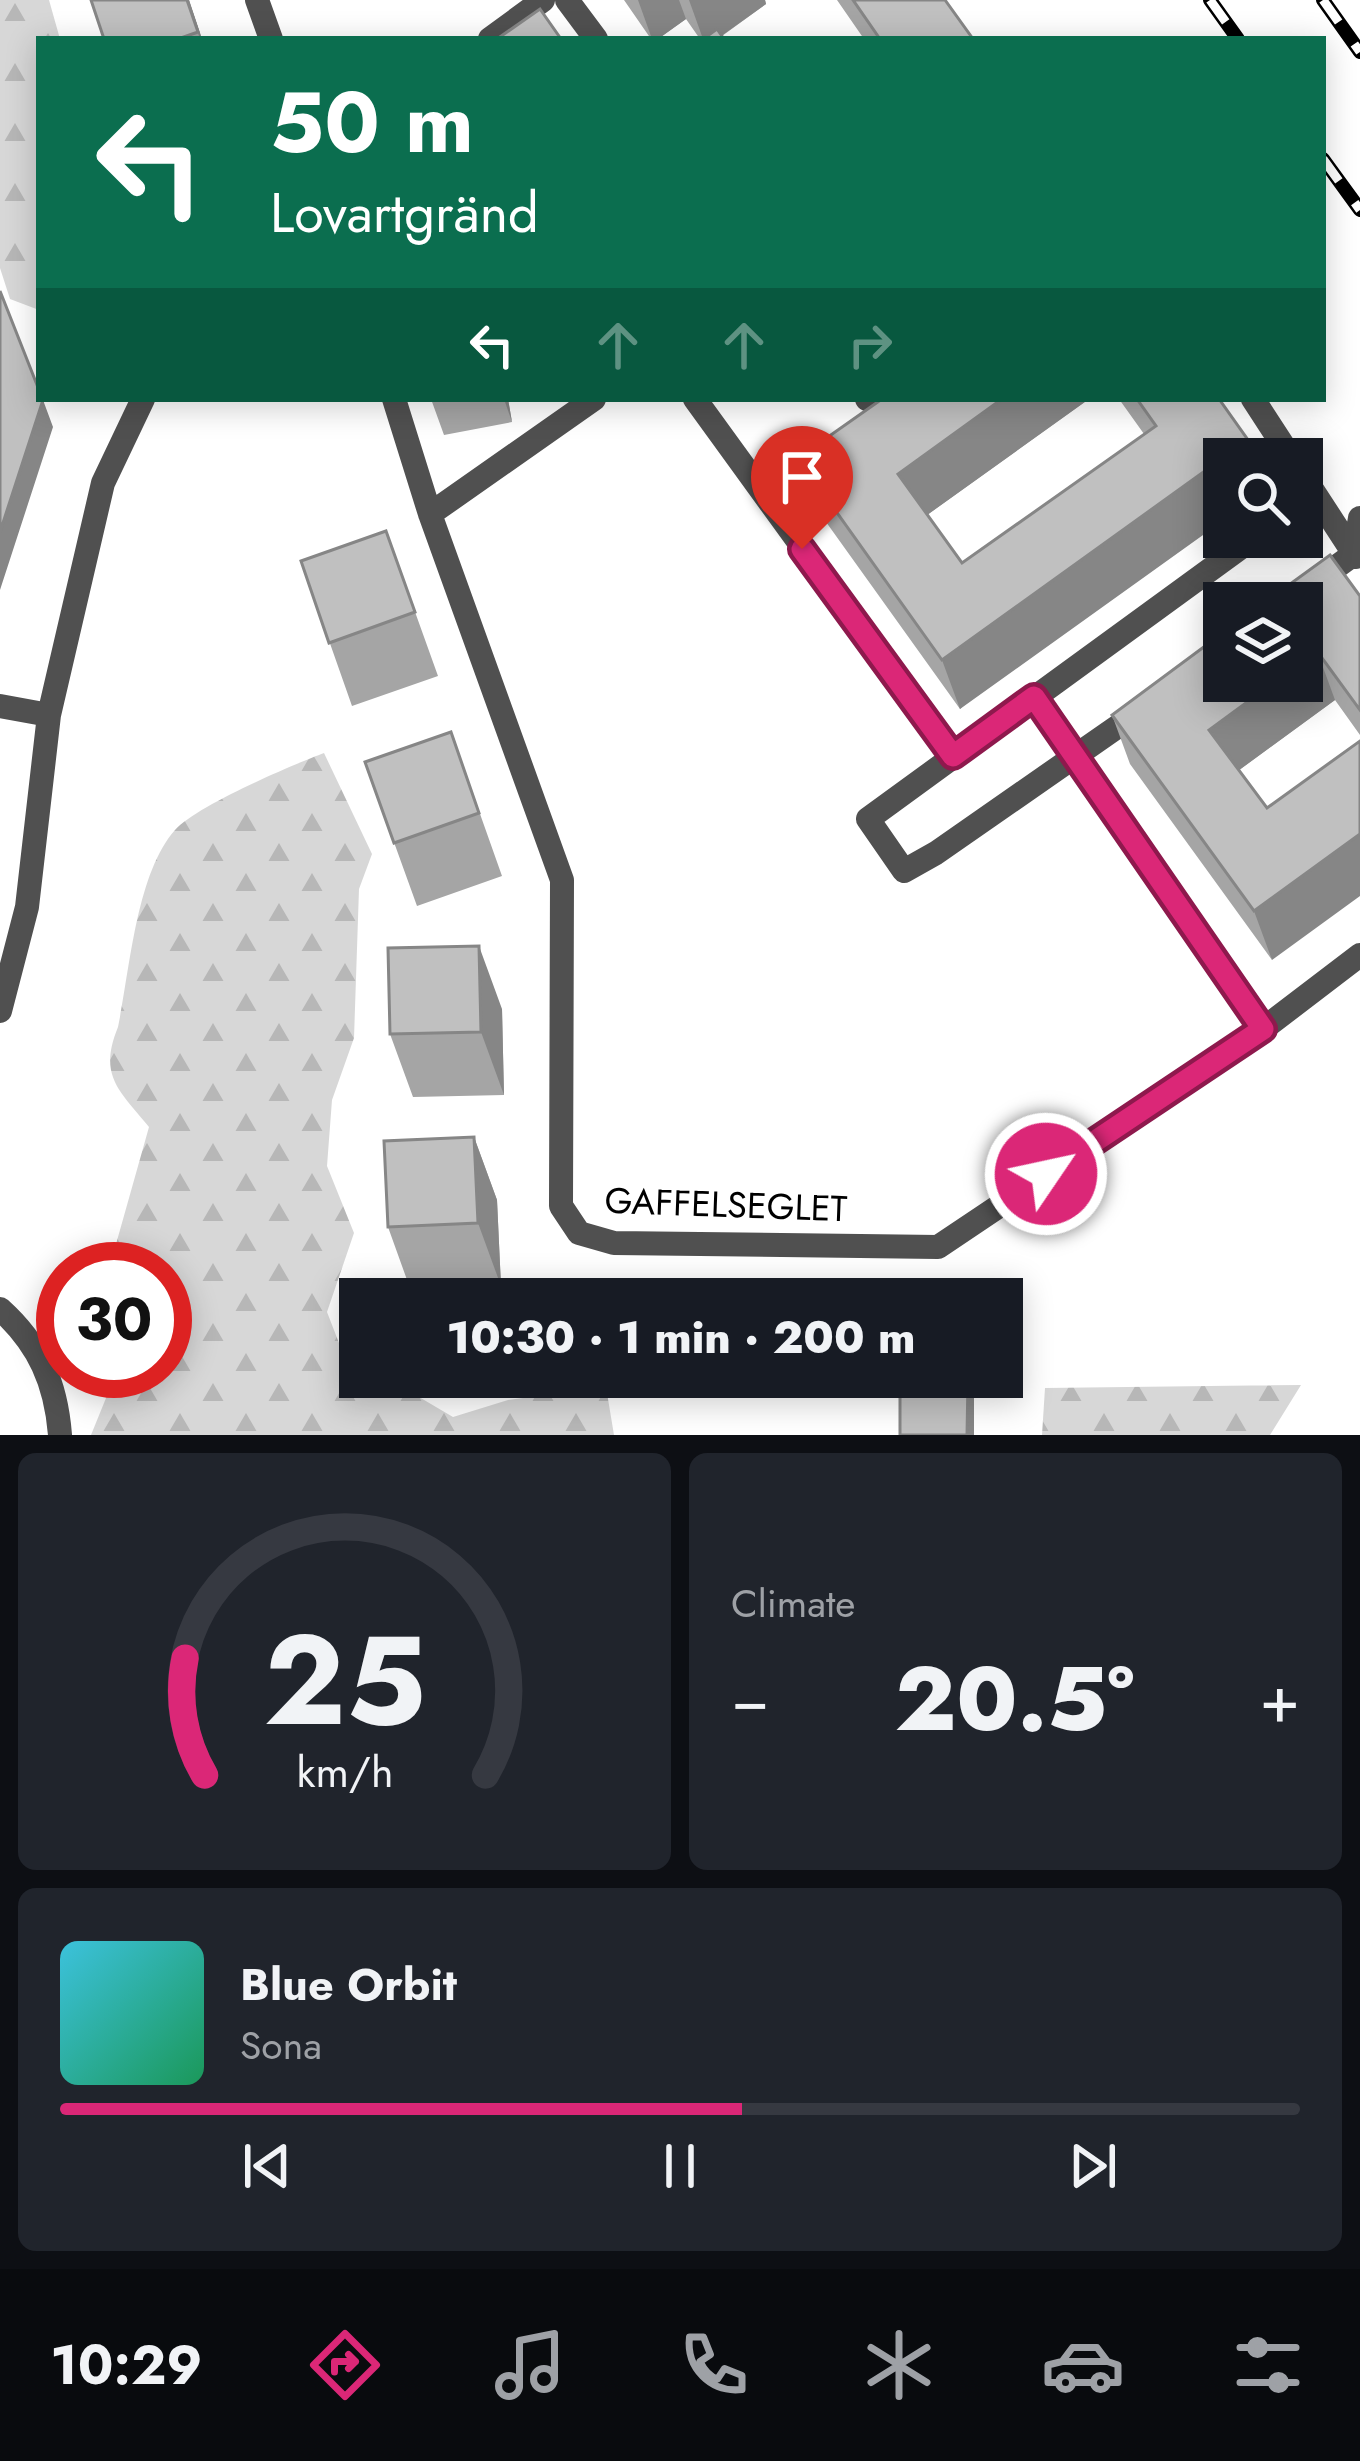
<!DOCTYPE html>
<html lang="en">
<head>
<meta charset="utf-8">
<style>
  :root { --surface:#171b24; --page:#20242c; --text:#f1f3f6; --muted:#9ea1a6; --line:#363941; --accent:#db2777 }
  body { margin:0; font-family:Jost,sans-serif; background:var(--page); color:var(--text); height:100vh; display:flex; flex-direction:column; font-size:45px; white-space:nowrap }
  * { box-sizing:border-box; margin:0 }
  p { font-size:39px; color:var(--muted) }
  .icon { flex:none; width:66px; height:66px; fill:none; stroke:currentColor; stroke-width:2; stroke-linecap:round; stroke-linejoin:round }
  .map { position:relative; height:1435px; overflow:hidden }
  .details { display:flex; flex-direction:column; gap:18px; padding:18px; background:#0d0f14; flex:1 }
  .details>* { flex:none }
  .hud { position:absolute; left:36px; top:36px; width:1290px; height:366px; border-radius:0px; box-shadow:0 6px 30px #0003; background:#0b6e4f; color:#fff; overflow:hidden }
  .fabs { position:absolute; left:1203px; top:438px; display:grid; gap:24px }
  .fabs a { display:grid; place-items:center; width:120px; height:120px; border-radius:0px; background:var(--surface); box-shadow:0 6px 30px #0003; font-size:60px }
  .speed { position:absolute; left:36px; top:1242px; display:flex; gap:24px; font-size:60px; font-weight:700; text-align:center }
  .speed>* { display:grid; place-content:center; width:156px; height:156px; border-radius:50%; background:var(--surface); box-shadow:0 6px 30px #0003; line-height:1 }
  .speed .limit { border:18px solid #d22; background:#fff; color:#111 }
  .pin { position:absolute; display:grid; place-items:center; width:102px; height:102px; color:#fff; margin:-123px -51px; border-radius:50% 50% 50% 0; rotate:-45deg; box-shadow:0 0 12px #0007 }
  .pin .icon { rotate:45deg }
  .me { position:absolute; width:132px; margin:-66px; rotate:56deg; stroke-linejoin:round; filter:drop-shadow(0 0 9px #0008) }
  .turn { display:flex; align-items:center; gap:42px; height:252px; padding:0 36px; font-size:54px }
  .turn .icon { width:156px; height:156px; stroke-width:2.5 }
  .turn b { display:block; font-size:84px; line-height:102px }
  .lanes { display:flex; align-items:center; height:114px; padding:0 36px; background:#0003; justify-content:center; gap:60px; direction:ltr }
  .lanes .off { opacity:.35 }
  .big { font-size:90px; font-weight:800; line-height:1.1 }
  .details .tile { flex:1; display:flex; flex-direction:column; justify-content:center; gap:18px; min-width:0; padding:0 42px; border-radius:18px; background:var(--page) }
  .details .dial { align-items:center; gap:0 }
  .dial svg { height:312px; overflow:visible; fill:none; stroke:var(--line); stroke-width:7; stroke-linecap:round; text-anchor:middle }
  .dial text { fill:var(--text); stroke:none }
  .song { display:flex; align-items:center; gap:36px }
  .cover { width:144px; height:144px; border-radius:18px; background:linear-gradient(135deg,hsl(190 70% 55%),hsl(150 70% 35%)) }
  .played { height:12px; border-radius:6px; background:linear-gradient(90deg,var(--accent) 55%,var(--line) 55%) }
  .keys { display:flex; justify-content:space-around; direction:ltr }
  .heat { display:flex; justify-content:space-between; align-items:center; font-size:66px; direction:ltr }
  .details .tiles { flex:1; display:grid; gap:18px; grid-template-columns:1fr 1fr }
  .tile:last-child { grid-column:span 2 }
  .trip { position:absolute; left:339px; top:1278px; width:684px; height:120px; border-radius:0px; background:var(--surface); box-shadow:0 6px 30px #0003; font-weight:800; line-height:120px; text-align:center }
  .menu { display:flex; height:192px; justify-content:space-around; align-items:center; background:#090b0e; color:var(--muted) }
  .menu .icon { width:84px; height:84px }
  .menu .selected { color:var(--accent) }
  .menu b { font-size:54px; color:var(--text) }
  .map>svg:first-child { display:block }
  .forest { fill:url(#forest-firs) }
  .lines { fill:none; stroke-linecap:round; stroke-linejoin:round }
  .street { stroke:#505050; stroke-width:24 }
  .rail-casing { stroke:#000; stroke-width:14 }
  .rail { stroke:#fff; stroke-width:9; stroke-dasharray:27; stroke-linecap:butt }
  .wall { fill:#a5a5a5 }
  .shaded-wall { fill:#868686 }
  .building { fill:#c0c0c0; stroke:#868686; stroke-width:3 }
  .route-casing { stroke:#8e194d; stroke-width:30 }
  .route { stroke:#db2777; stroke-width:21 }
  .labels { text-anchor:middle; stroke-width:10; stroke-linejoin:round; paint-order:stroke }
  .street-label { font-size:36px; fill:#000; stroke:#fff }
</style>
</head>
<body>
<div class="map">
<svg width="1360" height="1435" viewBox="0 0 1360 1435">
  <defs>
    <pattern id="forest-firs" width="22" height="20" patternUnits="userSpaceOnUse" patternTransform="scale(3)"><rect width="22" height="20" fill="#d7d7d7"/><path d="M5 1l3.5 6h-7zM16 11l3.5 6h-7z" fill="#b7b7b7"/></pattern>
  </defs>
  <rect width="100%" height="100%" fill="#fff"/>
  <path class="forest" d="M 0,0 L 49,0 L 60,39 L 39,39 L 39,310 L 10,299 L 0,268 Z
    M 324,753 L 372,854 L 359,889 L 354,1038 L 332,1100 L 327,1166 L 354,1233 L 327,1312 L 339,1343 L 360,1359 L 360,1377 L 385,1377 L 453,1417 L 508,1400 L 606,1387 L 614,1435 L 91,1435 L 117,1371 L 165,1371 L 165,1269 L 109,1269 L 149,1127 C 119,1090 98,1076 118,1027 C 130,970 136,874 175,830 C 196,806 292,765 324,753 Z
    M 1301,1385 L 1270,1435 L 1042,1435 L 1045,1388 Z"/>
  <g class="lines">
    <path class="street" d="M 257,0 L 271,39
      M 567,0 L 596,39
      M 490,39 L 543,0
      M 394,399 L 430,514 L 562,880 L 561,1206 L 579,1233 L 614,1243 L 938,1247 L 1263,1029 L 1360,955
      M 695,399 L 954,756
      M 867,399 L 889,409 L 913,399
      M 1253,399 L 1292,459
      M 1302,474 L 1356,557
      M 430,514 L 594,399
      M 1287,603 L 1354,554 L 1360,518
      M 1034,696 L 1263,1029
      M 0,706 L 49,715
      M 1140,711 L 936,853 L 904,871 L 868,819 L 1255,537
      M 0,1011 L 27,907 L 49,715 L 103,483 L 143,399
      M 0,1309 C 39,1344 56,1383 60,1435"/>
    <defs>
      <path id="rail" d="M 1210,0 L 1238,39
        M 1323,0 L 1360,52
        M 1323,159 L 1360,210"/>
    </defs>
    <use href="#rail" class="rail-casing"/>
    <use href="#rail" class="rail"/>
  </g>
  <path class="wall" d="M 189,0 L 202,39 L 104,39 Z
    M 624,0 L 765,0 L 766,4 L 722,36 L 724,39 L 700,39 L 686,19 L 658,39 L 651,39 Z
    M 837,0 L 945,0 L 973,39 L 864,39 Z
    M 431,399 L 508,399 L 512,422 L 444,435 Z
    M 882,399 L 1089,399 L 927,515 L 962,563 L 1144,434 L 1119,399 L 1219,399 L 1248,440 L 1255,459 L 1224,459 L 960,709 L 816,508 L 798,458 Z
    M 386,531 L 438,676 L 352,706 L 301,561 Z
    M 1360,596 L 1360,735 L 1335,700 L 1239,770 L 1272,960 L 1130,764 L 1112,715 L 1302,603 Z
    M 451,732 L 502,876 L 417,906 L 365,762 Z
    M 502,1009 L 504,1095 L 413,1097 L 390,1034 Z
    M 474,1137 L 497,1200 L 501,1286 L 411,1291 L 388,1227 Z"/>
  <path class="shaded-wall" d="M 187,0 L 189,0 L 202,39 L 200,39 Z
    M 638,0 L 679,0 L 686,19 L 658,39 L 652,39 Z
    M 689,0 L 765,0 L 766,4 L 717,39 L 703,39 Z
    M 504,399 L 508,399 L 512,422 Z
    M 1002,399 L 1089,399 L 916,523 L 898,474 Z
    M 43,400 L 53,427 L 0,590 L 0,532 Z
    M 1248,440 L 1255,459 L 1224,459 L 1224,520 L 960,709 L 942,660 Z
    M 1317,651 L 1335,700 L 1227,779 L 1209,730 L 1276,681 L 1302,681 L 1302,662 Z
    M 1360,834 L 1360,896 L 1272,960 L 1254,911 Z
    M 479,946 L 502,1009 L 504,1095 L 481,1032 Z
    M 474,1137 L 497,1200 L 501,1286 L 478,1223 Z
    M 968,1381 L 974,1398 L 974,1435 L 967,1435 Z"/>
  <path class="building" d="M 91,0 L 187,0 L 198,32 L 178,39 L 104,39 Z
    M 853,0 L 945,0 L 973,39 L 880,39 Z
    M 540,9 L 561,39 L 497,39 Z
    M 717,29 L 724,39 L 703,39 Z
    M 0,291 L 39,390 L 39,399 L 43,400 L 0,532 Z
    M 882,399 L 1002,399 L 898,474 L 962,563 L 1156,426 L 1137,399 L 1219,399 L 1248,440 L 942,660 L 798,458 Z
    M 386,531 L 415,612 L 329,643 L 301,561 Z
    M 1330,555 L 1360,596 L 1360,710 L 1317,651 L 1302,662 L 1302,603 L 1264,603 Z
    M 1224,632 L 1224,681 L 1276,681 L 1209,730 L 1267,808 L 1360,741 L 1360,834 L 1254,911 L 1112,715 Z
    M 451,732 L 479,813 L 394,843 L 365,762 Z
    M 479,946 L 481,1032 L 390,1034 L 388,948 Z
    M 474,1137 L 478,1223 L 388,1227 L 384,1141 Z
    M 900,1380 L 968,1381 L 967,1435 L 900,1435 Z"/>
  <g class="lines">
    <defs>
      <path id="route" d="M 802,549 L 953,756 L 1034,697 L 1263,1029 L 1046,1174"/>
    </defs>
    <use href="#route" class="route-casing"/>
    <use href="#route" class="route"/>
  </g>
  <g class="labels">
    <g class="street-label">
      <text transform="translate(726 1204) rotate(2)" y="13">GAFFELSEGLET</text>
    </g>
  </g>
</svg>
<div class="fabs">
<a><svg class="icon" aria-label="search" viewBox="0 0 24 24"><circle cx="10" cy="10" r="6"/><path d="M15 15l6 6"/></svg></a>
<a><svg class="icon" aria-label="layers" viewBox="0 0 24 24"><path d="M12 4l9 5-9 5-9-5zM3 14l9 5 9-5"/></svg></a>
</div>
<div class="speed"><div class="limit">30</div></div>
<div class="pin" style="left:802px;top:549px;background:#d93025"><svg class="icon" aria-label="arrive" viewBox="0 0 24 24"><path d="M6 21V4h12l-3 4 3 4H6"/></svg></div>
<svg class="me" style="left:1046px;top:1174px" viewBox="-20 -20 40 40"><circle r="17" fill="#db2777" stroke="#fff" stroke-width="3"/><path d="M0-11L8 9 0 5-8 9z" fill="#fff"/></svg>
<div class="trip">10:30 · 1 min · 200 m</div>
<div class="hud">
<div class="turn"><svg class="icon" aria-label="left" viewBox="0 0 24 24"><path d="M17 20v-9H6M10 6l-5 5 5 5"/></svg><div><b>50 m</b>Lovartgränd</div></div>
<div class="lanes"><svg class="icon" aria-label="left" viewBox="0 0 24 24"><path d="M17 20v-9H6M10 6l-5 5 5 5"/></svg><svg class="icon off" aria-label="ahead" viewBox="0 0 24 24"><path d="M12 20V5M6 11l6-6 6 6"/></svg><svg class="icon off" aria-label="ahead" viewBox="0 0 24 24"><path d="M12 20V5M6 11l6-6 6 6"/></svg><svg class="icon off" aria-label="right" viewBox="0 0 24 24"><path d="M7 20v-9h11M14 6l5 5-5 5"/></svg></div>
</div>
</div>
<section class="details">
<div class="tiles">
<div class="tile dial"><svg viewBox="0 0 100 80">
<path d="M14 69A42 42 0 1 1 86 69"/>
<path d="M14 69A42 42 0 0 1 9 39" stroke="#db2777"/>
<text x="50" y="56" font-size="32" font-weight="700">25</text>
<text x="50" y="72" font-size="11">km/h</text>
</svg></div>
<div class="tile"><p>Climate</p>
<div class="heat"><a>−</a><b class="big">20.5°</b><a>+</a></div>
</div>
<div class="tile">
<div class="song"><i class="cover"></i><div><b>Blue Orbit</b><p>Sona</p></div></div>
<div class="played"></div>
<div class="keys"><svg class="icon" aria-label="previous" viewBox="0 0 24 24"><path d="M18 5L8 12l10 7zM5 5v14"/></svg><svg class="icon" aria-label="pause" viewBox="0 0 24 24"><path d="M8 5v14M16 5v14"/></svg><svg class="icon" aria-label="next" viewBox="0 0 24 24"><path d="M6 5l10 7-10 7zM19 5v14"/></svg></div>
</div>
</div>
</section>
<nav class="menu">
<b>10:29</b>
<svg class="icon selected" aria-label="directions" viewBox="0 0 24 24"><path d="M12 3l9 9-9 9-9-9zM9 14v-3h6M13 9l2 2-2 2"/></svg>
<svg class="icon" aria-label="music" viewBox="0 0 24 24"><path d="M9 18V5l10-2v13"/><circle cx="6" cy="18" r="3"/><circle cx="16" cy="16" r="3"/></svg>
<svg class="icon" aria-label="phone" viewBox="0 0 24 24"><path d="M5 4h4l2 5-3 2q2 4 5 5l2-3 5 2v4C11 20 4 13 5 4z"/></svg>
<svg class="icon" aria-label="climate" viewBox="0 0 24 24"><path d="M12 3v18M4 7l16 10M4 17L20 7"/></svg>
<svg class="icon" aria-label="car" viewBox="0 0 24 24"><path d="M5 17H2v-5l4-1 3-4h7l3 4 3 1v5h-3M9 17h6M6 11h13"/><circle cx="7" cy="17" r="2"/><circle cx="17" cy="17" r="2"/></svg>
<svg class="icon" aria-label="filters" viewBox="0 0 24 24"><path d="M4 7h16M4 17h16"/><circle cx="9" cy="7" r="2"/><circle cx="15" cy="17" r="2"/></svg>
</nav>
</body>
</html>
